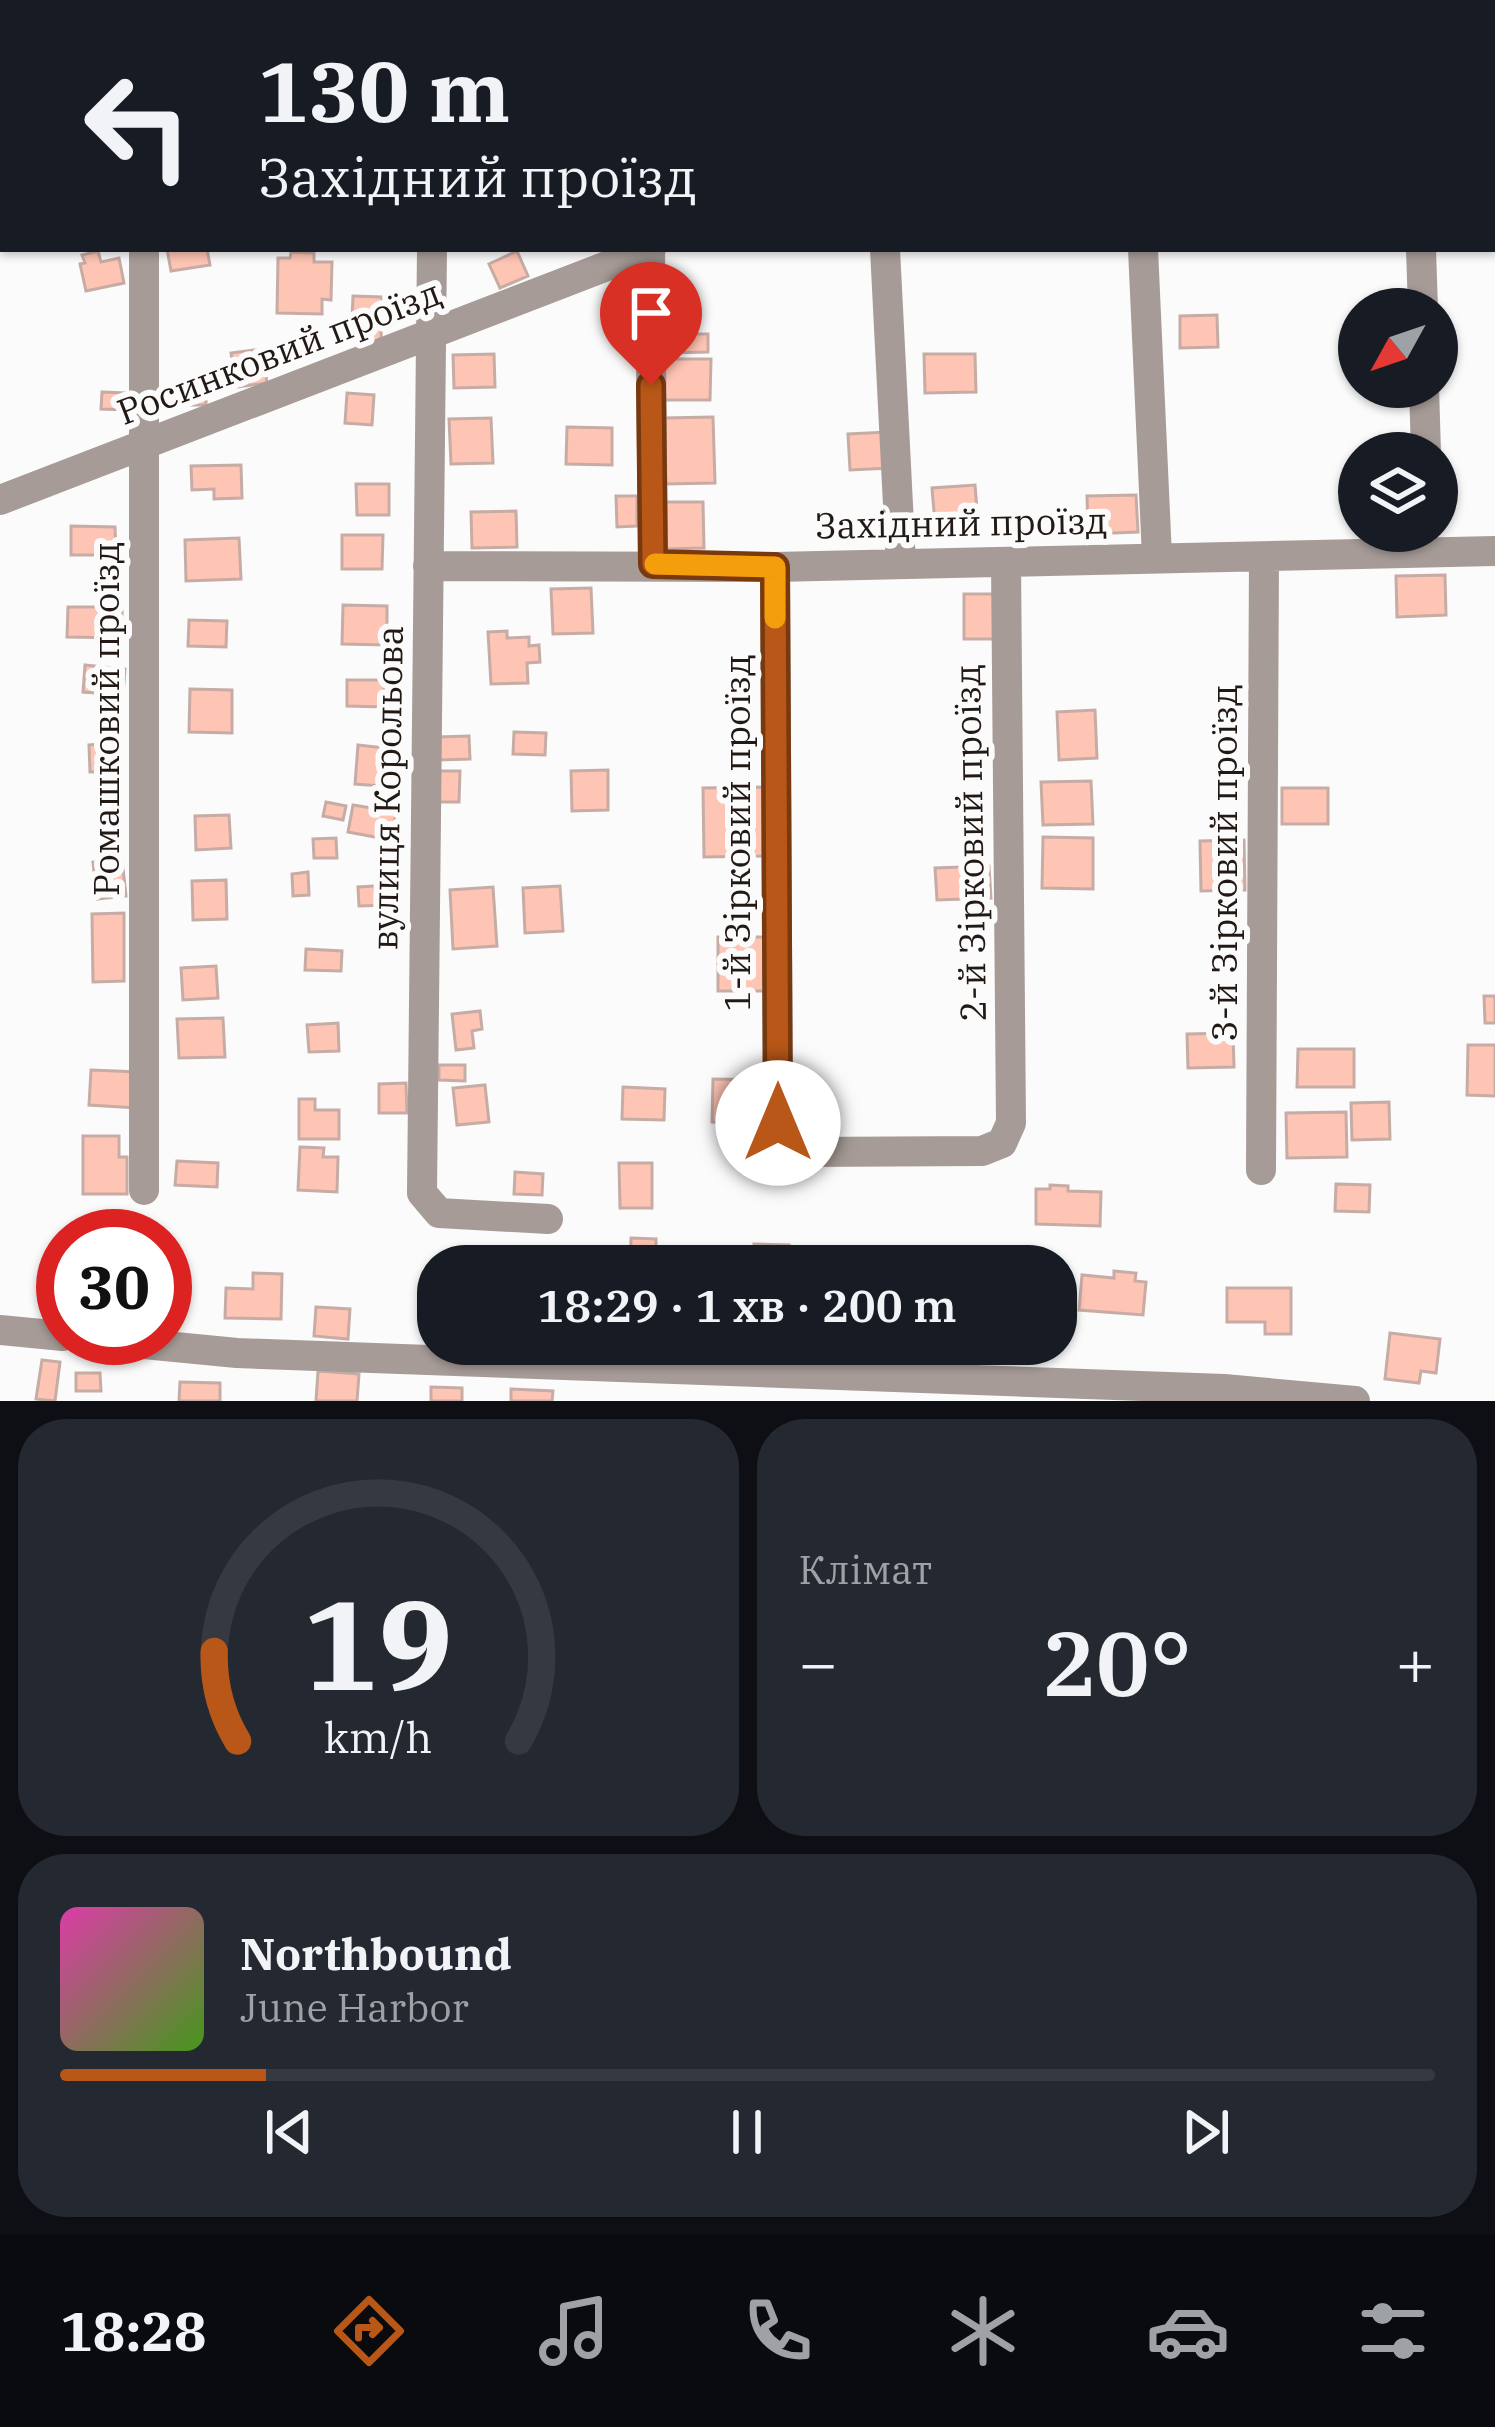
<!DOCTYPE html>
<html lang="uk">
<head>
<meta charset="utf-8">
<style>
  :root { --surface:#171b24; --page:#242831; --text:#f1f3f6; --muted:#9ea1a6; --line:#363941; --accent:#b85717 }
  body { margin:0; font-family:"IBM Plex Serif",serif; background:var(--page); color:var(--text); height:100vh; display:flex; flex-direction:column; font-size:45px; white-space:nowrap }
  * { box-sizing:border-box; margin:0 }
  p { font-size:39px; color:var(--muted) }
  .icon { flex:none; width:66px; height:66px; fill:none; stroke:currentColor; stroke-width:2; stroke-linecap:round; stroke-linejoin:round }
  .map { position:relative; height:1401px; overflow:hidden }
  .drawer { display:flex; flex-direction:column; gap:18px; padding:18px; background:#0d0f14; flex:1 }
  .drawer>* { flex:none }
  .top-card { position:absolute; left:0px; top:0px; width:1497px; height:252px; box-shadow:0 3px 9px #0004; background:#171b24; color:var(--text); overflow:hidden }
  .needle { width:78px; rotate:230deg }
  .tools { position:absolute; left:1338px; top:288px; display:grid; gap:24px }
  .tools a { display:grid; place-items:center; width:120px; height:120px; border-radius:50%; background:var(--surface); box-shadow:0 3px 9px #0004; font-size:60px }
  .speed { position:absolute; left:36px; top:1209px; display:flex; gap:24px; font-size:60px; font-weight:700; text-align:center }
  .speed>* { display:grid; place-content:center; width:156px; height:156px; border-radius:50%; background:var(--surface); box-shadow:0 3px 9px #0004; line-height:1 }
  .speed .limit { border:18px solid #d22; background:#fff; color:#111 }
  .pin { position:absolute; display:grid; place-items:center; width:102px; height:102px; color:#fff; margin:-123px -51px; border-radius:50% 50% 50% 0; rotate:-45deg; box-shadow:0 0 12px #0007 }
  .pin .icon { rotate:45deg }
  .me { position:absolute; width:132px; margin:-66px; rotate:0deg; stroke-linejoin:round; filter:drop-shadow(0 0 9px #0008) }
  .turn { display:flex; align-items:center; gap:42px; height:252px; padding:0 60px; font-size:54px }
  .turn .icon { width:156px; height:156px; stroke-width:2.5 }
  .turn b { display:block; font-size:84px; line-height:102px }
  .big { font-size:90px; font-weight:600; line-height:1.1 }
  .drawer .card { flex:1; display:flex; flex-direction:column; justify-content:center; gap:18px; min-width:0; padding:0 42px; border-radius:48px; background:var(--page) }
  .drawer .dial { align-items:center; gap:0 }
  .dial svg { height:312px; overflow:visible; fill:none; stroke:var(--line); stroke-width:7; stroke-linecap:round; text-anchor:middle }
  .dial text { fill:var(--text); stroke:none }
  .song { display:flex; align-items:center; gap:36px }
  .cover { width:144px; height:144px; border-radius:18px; background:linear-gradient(135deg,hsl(320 70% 55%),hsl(100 70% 35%)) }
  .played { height:12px; border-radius:6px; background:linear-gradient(90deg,var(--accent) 15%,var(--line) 15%) }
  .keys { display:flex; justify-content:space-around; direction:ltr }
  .heat { display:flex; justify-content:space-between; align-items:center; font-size:66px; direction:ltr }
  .drawer .tiles { flex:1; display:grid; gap:18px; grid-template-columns:1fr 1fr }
  .card:last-child { grid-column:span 2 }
  .trip { position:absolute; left:417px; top:1245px; width:660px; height:120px; border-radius:48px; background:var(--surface); box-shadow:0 3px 9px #0004; font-weight:600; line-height:120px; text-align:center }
  .menu { display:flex; height:192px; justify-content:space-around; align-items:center; background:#090b0e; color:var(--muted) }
  .menu .icon { width:84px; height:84px }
  .menu .selected { color:var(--accent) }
  .menu b { font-size:54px; color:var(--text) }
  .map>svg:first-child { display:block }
  .building { fill:#fec4b4; stroke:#c7aca5; stroke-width:3 }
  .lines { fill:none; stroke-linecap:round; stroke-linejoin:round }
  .minor { stroke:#a69b97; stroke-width:30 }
  .route-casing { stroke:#78390f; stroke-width:30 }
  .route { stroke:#b85717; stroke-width:21 }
  .slow { stroke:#f59e0b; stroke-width:21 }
  .labels { text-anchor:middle; stroke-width:12; stroke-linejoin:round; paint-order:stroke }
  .street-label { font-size:36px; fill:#221915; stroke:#fbfbfb }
</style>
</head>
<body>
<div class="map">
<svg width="1495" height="1401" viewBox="0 0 1495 1401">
  <rect width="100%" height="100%" fill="#fbfbfb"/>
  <path class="building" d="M 71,0 L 122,0 L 123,3 L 71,3 Z
    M 167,249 L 207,249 L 210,265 L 171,271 Z
    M 98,251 L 101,262 L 119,258 L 124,283 L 86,291 L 80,264 L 85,263 L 82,255 Z
    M 517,251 L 528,276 L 500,288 L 489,264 Z
    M 291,252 L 314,253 L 314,262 L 332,262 L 331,300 L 322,299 L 322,314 L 277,313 L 278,258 L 290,258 Z
    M 353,296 L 382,297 L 381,341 L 351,340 Z
    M 1217,315 L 1218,347 L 1180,348 L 1180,316 Z
    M 693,318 L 694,334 L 708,334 L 708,352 L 666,353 L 665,319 Z
    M 262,349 L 267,383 L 236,387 L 231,353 Z
    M 494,354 L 495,387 L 454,388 L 453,355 Z
    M 924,354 L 975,354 L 976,392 L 925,393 Z
    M 661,359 L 711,359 L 710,400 L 661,400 Z
    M 206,388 L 206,405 L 177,405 L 176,389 Z
    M 102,392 L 126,393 L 126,410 L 101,409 Z
    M 347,393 L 374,395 L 372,425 L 345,423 Z
    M 713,417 L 715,483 L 665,484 L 663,418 Z
    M 491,418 L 493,463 L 451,464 L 449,419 Z
    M 567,427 L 612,428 L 612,465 L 566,464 Z
    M 888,432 L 891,468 L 850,470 L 848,434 Z
    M 241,465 L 242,498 L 214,499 L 214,489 L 192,490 L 191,466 Z
    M 356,484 L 389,484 L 389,515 L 357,515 Z
    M 975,485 L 978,521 L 935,524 L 932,488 Z
    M 1136,495 L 1138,532 L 1088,534 L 1087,496 Z
    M 616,496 L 637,496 L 637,526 L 617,527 Z
    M 663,502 L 703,502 L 704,548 L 664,549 Z
    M 516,511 L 517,547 L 472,548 L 471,512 Z
    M 71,526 L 115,527 L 116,555 L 71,555 Z
    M 342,535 L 383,535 L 382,569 L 342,569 Z
    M 239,538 L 241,579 L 186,581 L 185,540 Z
    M 1445,575 L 1446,615 L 1397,617 L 1396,576 Z
    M 591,588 L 593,633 L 553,634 L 551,589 Z
    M 964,594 L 1001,594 L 1001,639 L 964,639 Z
    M 343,605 L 387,606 L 387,645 L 342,644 Z
    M 68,607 L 122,607 L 122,638 L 67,637 Z
    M 189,620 L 227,621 L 226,647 L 188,646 Z
    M 507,631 L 507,638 L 529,637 L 529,646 L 539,645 L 540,662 L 527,663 L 528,683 L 491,684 L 488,632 Z
    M 85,665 L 125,669 L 123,695 L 83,692 Z
    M 347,680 L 384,680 L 384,707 L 347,706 Z
    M 190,689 L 232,690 L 232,733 L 189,732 Z
    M 1095,710 L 1097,758 L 1059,760 L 1057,712 Z
    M 514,732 L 546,733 L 545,755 L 513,754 Z
    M 469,736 L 470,759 L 438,760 L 437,737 Z
    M 119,743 L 121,771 L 90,772 L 89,745 Z
    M 358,745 L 385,748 L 381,786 L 355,784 Z
    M 608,770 L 608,810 L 572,811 L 571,771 Z
    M 439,771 L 460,771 L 459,802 L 438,802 Z
    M 1091,781 L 1093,824 L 1043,825 L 1041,782 Z
    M 763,787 L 764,856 L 704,857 L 703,788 Z
    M 1282,788 L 1328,788 L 1328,824 L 1282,824 Z
    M 326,802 L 346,806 L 343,820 L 323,816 Z
    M 353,805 L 396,812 L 391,840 L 348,832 Z
    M 229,815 L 231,848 L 196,850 L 195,816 Z
    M 1043,837 L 1093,838 L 1093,889 L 1042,888 Z
    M 336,838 L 337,858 L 314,858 L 313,839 Z
    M 1244,840 L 1245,890 L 1201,891 L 1200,841 Z
    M 122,859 L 126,896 L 97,899 L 93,862 Z
    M 989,866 L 991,898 L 937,900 L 935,868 Z
    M 308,872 L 309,895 L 293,896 L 292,874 Z
    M 226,880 L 227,919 L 193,920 L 192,881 Z
    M 391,885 L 391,905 L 359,906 L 358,887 Z
    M 560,886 L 563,931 L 525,933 L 523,888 Z
    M 493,887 L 497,946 L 453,949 L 450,890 Z
    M 124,913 L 124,981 L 93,982 L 92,914 Z
    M 718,937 L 768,937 L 768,991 L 718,991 Z
    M 306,949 L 342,951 L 341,971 L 305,970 Z
    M 216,966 L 218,998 L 183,1000 L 181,968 Z
    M 1484,996 L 1495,996 L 1495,1023 L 1485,1023 Z
    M 480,1011 L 482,1029 L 472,1031 L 474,1048 L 456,1050 L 452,1014 Z
    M 223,1018 L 225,1057 L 179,1058 L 177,1019 Z
    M 338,1023 L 339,1051 L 309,1052 L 307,1025 Z
    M 1233,1033 L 1234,1067 L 1188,1068 L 1187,1034 Z
    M 1468,1045 L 1495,1045 L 1495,1096 L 1467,1095 Z
    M 1298,1049 L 1354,1049 L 1354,1087 L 1297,1087 Z
    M 439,1065 L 465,1065 L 465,1081 L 439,1080 Z
    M 91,1070 L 139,1072 L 137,1108 L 89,1105 Z
    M 713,1079 L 770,1080 L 769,1123 L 712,1122 Z
    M 406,1083 L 407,1113 L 379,1113 L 379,1084 Z
    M 485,1085 L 489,1122 L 457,1125 L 453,1088 Z
    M 623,1087 L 665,1089 L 664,1120 L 622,1119 Z
    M 299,1099 L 315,1099 L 315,1110 L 339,1110 L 339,1139 L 299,1139 Z
    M 1389,1102 L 1390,1139 L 1352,1140 L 1351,1103 Z
    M 1346,1112 L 1347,1157 L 1287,1158 L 1286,1113 Z
    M 83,1136 L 119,1136 L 119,1157 L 127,1157 L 127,1194 L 83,1194 Z
    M 300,1147 L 324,1148 L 323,1157 L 338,1157 L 337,1192 L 298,1190 Z
    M 177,1161 L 218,1163 L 217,1187 L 175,1185 Z
    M 619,1163 L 652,1163 L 652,1208 L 620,1208 Z
    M 515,1172 L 543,1174 L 542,1195 L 514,1194 Z
    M 1336,1184 L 1370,1185 L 1369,1212 L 1335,1211 Z
    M 1050,1185 L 1068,1186 L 1068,1191 L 1101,1192 L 1100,1226 L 1036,1224 L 1036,1189 L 1050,1189 Z
    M 631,1238 L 656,1239 L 656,1266 L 630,1266 Z
    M 754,1244 L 789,1245 L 789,1266 L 754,1266 Z
    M 689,1252 L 733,1255 L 733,1266 L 688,1266 Z
    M 815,1255 L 858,1255 L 858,1266 L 815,1266 Z
    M 1114,1271 L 1136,1273 L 1135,1281 L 1146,1282 L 1143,1315 L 1079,1310 L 1082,1275 L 1114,1278 Z
    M 253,1273 L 282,1274 L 281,1319 L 225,1318 L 226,1288 L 253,1289 Z
    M 1227,1288 L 1291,1288 L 1291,1334 L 1265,1334 L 1265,1322 L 1227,1322 Z
    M 316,1307 L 350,1309 L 348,1339 L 314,1336 Z
    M 1390,1333 L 1440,1339 L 1436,1373 L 1421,1371 L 1419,1383 L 1385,1379 Z
    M 619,1344 L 646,1344 L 646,1351 L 619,1351 Z
    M 909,1344 L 941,1344 L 940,1365 L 909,1364 Z
    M 42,1360 L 60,1362 L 55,1401 L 36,1399 Z
    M 318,1371 L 359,1374 L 357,1401 L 316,1401 Z
    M 76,1373 L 100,1373 L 101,1391 L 76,1391 Z
    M 180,1382 L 220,1383 L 220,1401 L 179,1401 Z
    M 431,1387 L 462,1388 L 462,1401 L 431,1401 Z
    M 511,1389 L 553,1391 L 552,1401 L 511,1401 Z"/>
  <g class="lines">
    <path class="minor" d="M 143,0 L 143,3
      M 426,0 L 426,3
      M 1415,0 L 1415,3
      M 189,3 L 196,0
      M 847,3 L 854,0
      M 1209,3 L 1216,0
      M 0,90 L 3,88
      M 432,249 L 422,1193 L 439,1213 L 548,1219
      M 885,249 L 901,564
      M 1143,249 L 1157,557
      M 1421,249 L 1423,309
      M 650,250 L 653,564
      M 1424,387 L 1426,453
      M 0,500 L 651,249
      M 428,566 L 775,567 L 1495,551
      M 775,567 L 778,1123 L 786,1142 L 803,1152 L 982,1151 L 1002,1143 L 1011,1123 L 1006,562
      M 1261,1170 L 1264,558
      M 144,1190 L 144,249
      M 0,1330 L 63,1336
      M 82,1338 L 237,1353 L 1224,1389 L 1355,1401"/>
  </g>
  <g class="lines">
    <defs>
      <path id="route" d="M 651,385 L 653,564 L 775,567 L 778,1123"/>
    </defs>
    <use href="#route" class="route-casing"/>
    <use href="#route" class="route"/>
    <path class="slow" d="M 655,564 L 775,567 L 775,618"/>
  </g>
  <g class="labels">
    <g class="street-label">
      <text transform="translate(279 352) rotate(-21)" y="13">Росинковий проїзд</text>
      <text transform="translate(961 523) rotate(-1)" y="13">Західний проїзд</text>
      <text transform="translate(106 719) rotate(-90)" y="13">Ромашковий проїзд</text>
      <text transform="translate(387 788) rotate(-89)" y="13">вулиця Корольова</text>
      <text transform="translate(737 833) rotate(-90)" y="13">1-й Зірковий проїзд</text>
      <text transform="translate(970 843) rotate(-91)" y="13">2-й Зірковий проїзд</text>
      <text transform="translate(1224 863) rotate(-90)" y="13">3-й Зірковий проїзд</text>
    </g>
  </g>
</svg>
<div class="tools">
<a><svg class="needle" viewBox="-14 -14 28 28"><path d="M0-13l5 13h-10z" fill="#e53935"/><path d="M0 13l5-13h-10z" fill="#9ea1a6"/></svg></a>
<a><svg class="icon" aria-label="layers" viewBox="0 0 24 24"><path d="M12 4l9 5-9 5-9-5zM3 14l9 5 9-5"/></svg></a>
</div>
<div class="speed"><div class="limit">30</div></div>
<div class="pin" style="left:651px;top:385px;background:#d93025"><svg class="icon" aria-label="arrive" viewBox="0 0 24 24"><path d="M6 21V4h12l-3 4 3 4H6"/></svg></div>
<svg class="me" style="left:778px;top:1123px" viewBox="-20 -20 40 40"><circle r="19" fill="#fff"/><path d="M0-13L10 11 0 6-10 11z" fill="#b85717"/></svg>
<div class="trip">18:29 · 1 хв · 200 m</div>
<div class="top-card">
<div class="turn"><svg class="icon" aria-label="left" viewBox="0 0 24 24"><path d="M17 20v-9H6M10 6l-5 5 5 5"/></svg><div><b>130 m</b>Західний проїзд</div></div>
</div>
</div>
<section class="drawer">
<div class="tiles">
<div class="card dial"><svg viewBox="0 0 100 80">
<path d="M14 69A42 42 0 1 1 86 69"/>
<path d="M14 69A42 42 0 0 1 8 46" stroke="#b85717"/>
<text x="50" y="56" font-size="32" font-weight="700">19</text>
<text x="50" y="72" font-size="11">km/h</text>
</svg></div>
<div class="card"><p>Клімат</p>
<div class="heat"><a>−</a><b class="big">20°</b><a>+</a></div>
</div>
<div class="card">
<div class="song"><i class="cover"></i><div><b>Northbound</b><p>June Harbor</p></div></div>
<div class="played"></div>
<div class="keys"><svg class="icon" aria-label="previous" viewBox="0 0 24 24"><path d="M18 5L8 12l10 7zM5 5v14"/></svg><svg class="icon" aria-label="pause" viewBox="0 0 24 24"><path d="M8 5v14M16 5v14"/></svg><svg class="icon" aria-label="next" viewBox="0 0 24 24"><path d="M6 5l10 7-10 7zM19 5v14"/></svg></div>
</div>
</div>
</section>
<nav class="menu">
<b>18:28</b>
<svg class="icon selected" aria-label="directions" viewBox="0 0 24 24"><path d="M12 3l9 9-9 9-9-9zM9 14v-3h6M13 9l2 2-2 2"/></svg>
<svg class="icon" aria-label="music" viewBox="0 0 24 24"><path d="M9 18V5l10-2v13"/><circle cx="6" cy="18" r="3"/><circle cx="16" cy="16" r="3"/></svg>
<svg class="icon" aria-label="phone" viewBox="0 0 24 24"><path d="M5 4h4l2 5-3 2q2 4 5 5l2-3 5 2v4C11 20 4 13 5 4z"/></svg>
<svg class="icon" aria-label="climate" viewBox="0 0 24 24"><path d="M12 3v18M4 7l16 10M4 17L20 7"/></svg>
<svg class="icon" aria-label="car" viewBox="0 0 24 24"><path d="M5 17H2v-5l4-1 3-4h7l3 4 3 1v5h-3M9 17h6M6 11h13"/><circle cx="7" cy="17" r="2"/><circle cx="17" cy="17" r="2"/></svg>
<svg class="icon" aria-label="filters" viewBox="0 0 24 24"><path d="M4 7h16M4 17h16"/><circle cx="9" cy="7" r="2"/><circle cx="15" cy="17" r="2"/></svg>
</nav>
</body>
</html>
